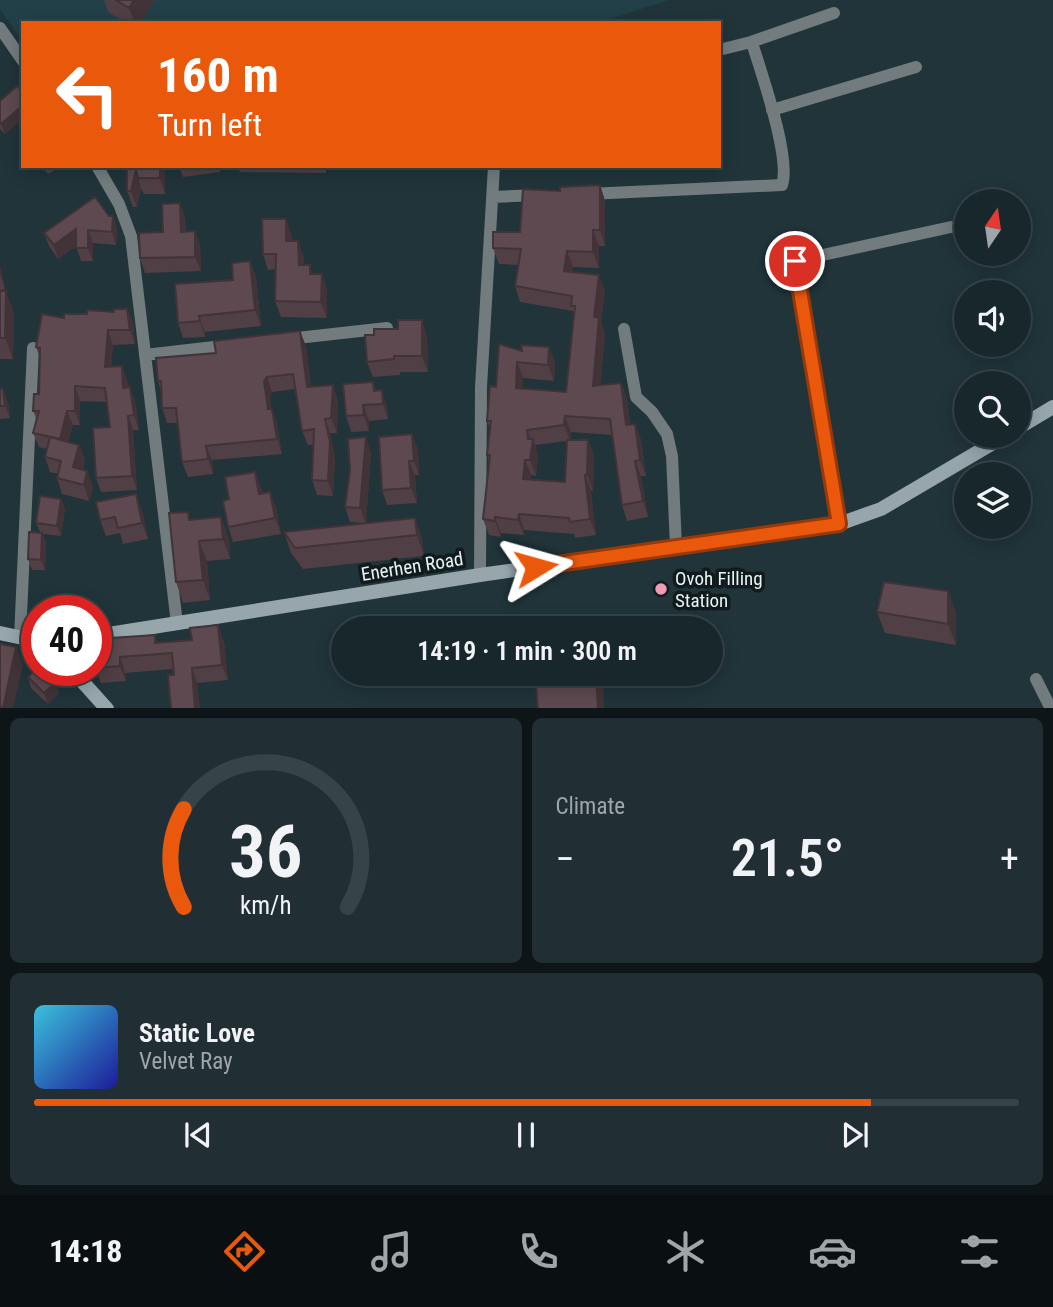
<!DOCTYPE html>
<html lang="en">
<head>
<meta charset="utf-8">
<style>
  :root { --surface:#18272c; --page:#212f34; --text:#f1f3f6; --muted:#9fa5a9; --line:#364448; --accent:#ea580c }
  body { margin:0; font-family:"Roboto Condensed",sans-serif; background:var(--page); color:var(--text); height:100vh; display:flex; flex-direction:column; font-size:26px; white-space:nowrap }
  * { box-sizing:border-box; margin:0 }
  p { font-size:23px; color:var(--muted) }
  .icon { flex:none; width:38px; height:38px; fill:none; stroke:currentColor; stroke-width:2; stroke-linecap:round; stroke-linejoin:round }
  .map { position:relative; height:708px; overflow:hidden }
  .details { display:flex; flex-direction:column; gap:10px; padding:10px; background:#0d1518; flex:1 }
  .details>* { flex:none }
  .top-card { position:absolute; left:21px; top:21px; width:700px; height:147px; border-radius:0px; box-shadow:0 4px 18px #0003,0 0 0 2px var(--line); background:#ea580c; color:#fff; overflow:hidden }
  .needle { width:46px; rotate:13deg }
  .controls { position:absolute; left:954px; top:189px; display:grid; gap:14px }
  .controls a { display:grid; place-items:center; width:77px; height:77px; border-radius:50%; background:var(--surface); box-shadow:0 4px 18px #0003,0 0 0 2px var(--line); font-size:35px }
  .speed { position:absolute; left:21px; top:595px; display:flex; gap:14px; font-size:35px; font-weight:700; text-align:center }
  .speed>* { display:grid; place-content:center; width:91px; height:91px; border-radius:50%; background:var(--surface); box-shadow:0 4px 18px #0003,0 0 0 2px var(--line); line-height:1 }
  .speed .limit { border:10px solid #d22; background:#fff; color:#111 }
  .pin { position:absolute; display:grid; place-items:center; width:60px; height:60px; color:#fff; margin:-30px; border:4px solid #fff; border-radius:50%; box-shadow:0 2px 7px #0007 }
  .me { position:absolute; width:77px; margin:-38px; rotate:82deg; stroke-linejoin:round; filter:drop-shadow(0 0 5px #0008) }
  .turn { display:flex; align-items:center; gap:24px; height:147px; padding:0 21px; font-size:32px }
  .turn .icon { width:91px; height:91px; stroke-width:2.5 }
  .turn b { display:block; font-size:49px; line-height:60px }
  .big { font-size:52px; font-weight:600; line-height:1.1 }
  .details .tile { flex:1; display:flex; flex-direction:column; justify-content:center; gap:10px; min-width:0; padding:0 24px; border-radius:10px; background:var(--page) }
  .details .dial { align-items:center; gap:0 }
  .dial svg { height:182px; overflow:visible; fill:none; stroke:var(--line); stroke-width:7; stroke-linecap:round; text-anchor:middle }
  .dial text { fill:var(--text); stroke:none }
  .song { display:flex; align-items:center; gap:21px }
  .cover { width:84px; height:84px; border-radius:10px; background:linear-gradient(135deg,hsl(190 70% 55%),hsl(240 70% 35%)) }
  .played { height:7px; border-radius:4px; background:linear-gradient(90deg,var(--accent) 85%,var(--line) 85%) }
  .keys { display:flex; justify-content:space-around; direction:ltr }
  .heat { display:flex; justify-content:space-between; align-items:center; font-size:38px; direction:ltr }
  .details .tiles { flex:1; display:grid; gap:10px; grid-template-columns:1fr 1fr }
  .tile:last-child { grid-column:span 2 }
  .trip { position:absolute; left:331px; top:616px; width:392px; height:70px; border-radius:35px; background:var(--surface); box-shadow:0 4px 18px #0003,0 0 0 2px var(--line); font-weight:600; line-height:70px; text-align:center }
  .menu { display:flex; height:112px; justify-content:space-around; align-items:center; background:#0a1012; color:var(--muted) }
  .menu .icon { width:49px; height:49px }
  .menu .on { color:var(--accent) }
  .menu b { font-size:32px; color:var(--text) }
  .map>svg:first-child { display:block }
  .built { fill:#224048 }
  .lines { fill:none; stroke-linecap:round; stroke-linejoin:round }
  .street { stroke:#727b7e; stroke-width:12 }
  .secondary { stroke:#96a6ab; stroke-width:14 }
  .wall { fill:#503f44; fill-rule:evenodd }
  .shaded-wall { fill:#413337 }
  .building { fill:#5d494f; stroke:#413337; stroke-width:2 }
  .route-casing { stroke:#983908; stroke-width:18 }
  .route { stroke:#ea580c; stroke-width:12 }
  .poi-dot { fill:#f19ab4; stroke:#111a1d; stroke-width:2.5 }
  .labels { text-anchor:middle; stroke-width:7; stroke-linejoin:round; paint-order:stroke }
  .street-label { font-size:19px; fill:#e7f3f7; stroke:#111a1d }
  .poi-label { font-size:19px; fill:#e7f3f7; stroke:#111a1d; text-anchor:start }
</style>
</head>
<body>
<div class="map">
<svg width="1053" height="709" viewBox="0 0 1053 709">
  <rect width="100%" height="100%" fill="#20343a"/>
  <path class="built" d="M 0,0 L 669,0 L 613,18 L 584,23 L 23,23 L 23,42 L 0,9 Z"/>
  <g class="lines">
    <path class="street" d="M 0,28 L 23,61
      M 751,42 L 834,13
      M 772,110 L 916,67
      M 97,166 L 119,204 L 131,236 L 177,624
      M 588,194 L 782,185 C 791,159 763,78 754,49 L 751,42 L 719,50
      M 493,197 L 538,195
      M 624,329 L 636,397 L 652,412 L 667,434 L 672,456 L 676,547
      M 288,339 L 387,328
      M 145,355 L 231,345
      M 839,524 L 795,261 L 951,227
      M 480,575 L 481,387 L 494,166
      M 20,638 L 33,348
      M 1036,679 L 1051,709"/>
    <path class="secondary" d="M 1018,428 L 1053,407
      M 0,633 L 37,641
      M 96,636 L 480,575 L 839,524 L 881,509 L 1005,436
      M 72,670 L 107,709"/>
  </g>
  <path class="wall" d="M 104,0 L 154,0 L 141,23 L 127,23 L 108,12 Z
    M 0,101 L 5,134 L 0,129 Z
    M 41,166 L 62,166 L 48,174 Z
    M 127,166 L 165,168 L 165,194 L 144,194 L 141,188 L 137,207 L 133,207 L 127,191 Z
    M 179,166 L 220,166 L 220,172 L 183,177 Z
    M 237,166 L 326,166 L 326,173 L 240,172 Z
    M 600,185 L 605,201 L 605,246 L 599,246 L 599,268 L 573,267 L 572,272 L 605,291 L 601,322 L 605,334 L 600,385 L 621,383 L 627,399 L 630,425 L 635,424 L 641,440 L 646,476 L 641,476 L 648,517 L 627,521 L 622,505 L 612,435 L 571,432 L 570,440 L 588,440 L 594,456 L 593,491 L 591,491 L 596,535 L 575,538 L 574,534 L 524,530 L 524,535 L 501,533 L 501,537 L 489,535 L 483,519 L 489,461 L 487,455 L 490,428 L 487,421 L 496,387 L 522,351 L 549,347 L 555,363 L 554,381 L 523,378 L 522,389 L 566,392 L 574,315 L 573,311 L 520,302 L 515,286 L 518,265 L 499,264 L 493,248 L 520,232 L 560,191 ZM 567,441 L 565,482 L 530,480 L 531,475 L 536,476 L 538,455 L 535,445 Z
    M 180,203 L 185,218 L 186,232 L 195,231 L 200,246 L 201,271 L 145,273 L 140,258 L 163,232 Z
    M 109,216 L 113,216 L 117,229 L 116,245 L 93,243 L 93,261 L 81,261 L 76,246 L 58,259 L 49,246 L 44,233 Z
    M 286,219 L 291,234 L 292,241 L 304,256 L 304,265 L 313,274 L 322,274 L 327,290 L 327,318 L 281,317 L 275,301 L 276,269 L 268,270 L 263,254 Z
    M 250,261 L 256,277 L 261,326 L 205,332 L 205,337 L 183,338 L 178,323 L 233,280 Z
    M 0,266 L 5,289 L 0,290 Z
    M 0,291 L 14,312 L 13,359 L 0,359 Z
    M 127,309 L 133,323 L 135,344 L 113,345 L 111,367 L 122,366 L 127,380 L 128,387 L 135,401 L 139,430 L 133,430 L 137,490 L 101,492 L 96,478 L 110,427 L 107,402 L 80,401 L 80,425 L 73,425 L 68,442 L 79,445 L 85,460 L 83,470 L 87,471 L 93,487 L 89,501 L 62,494 L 57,478 L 58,474 L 50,472 L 45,457 L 47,449 L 39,447 L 33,433 L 37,420 L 33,411 L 39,394 L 40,358 L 36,347 L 64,318 L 87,314 L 114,312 Z
    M 427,336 L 428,372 L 400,372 L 400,375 L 373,377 L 367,362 Z
    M 306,346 L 311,387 L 338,400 L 337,433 L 330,433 L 335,457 L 333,496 L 317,495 L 312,480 L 313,445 L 308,445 L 302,431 L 295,389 L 272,392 L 270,396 L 271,409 L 277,424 L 282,454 L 212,460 L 213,474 L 188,477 L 182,462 L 177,423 L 167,423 L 162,408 L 161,391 L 158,381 Z
    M 373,382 L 376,391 L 387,406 L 388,419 L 369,421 L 369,431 L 351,432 L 346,416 Z
    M 0,389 L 8,402 L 10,418 L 0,419 Z
    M 418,449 L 419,475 L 415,475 L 417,503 L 387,505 L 382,490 Z
    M 371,452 L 366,523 L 350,522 L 345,507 Z
    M 261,487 L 262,494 L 270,492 L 276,508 L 281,534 L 233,542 L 228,527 L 229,499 Z
    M 61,499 L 65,509 L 61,536 L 43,534 L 46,543 L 45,570 L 32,570 L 28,559 L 40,532 L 36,523 Z
    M 142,510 L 148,539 L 123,544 L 120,533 L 106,536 L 100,520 Z
    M 415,518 L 422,538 L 424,556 L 303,569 L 291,553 L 284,532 Z
    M 191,520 L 229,538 L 230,559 L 207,561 L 210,600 L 183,603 L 176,582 Z
    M 877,612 L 956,612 L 956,645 L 885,633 Z
    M 155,635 L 157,643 L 192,640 L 224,641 L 228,680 L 197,683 L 200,709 L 171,709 L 173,669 L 125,673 L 126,681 L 101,683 L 96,670 L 96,639 Z
    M 28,677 L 55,683 L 59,693 L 48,704 L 31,688 Z"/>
  <path class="shaded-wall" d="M 134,0 L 154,0 L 141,23 L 135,23 L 129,8 Z
    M 23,105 L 23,119 L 5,134 L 1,124 Z
    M 160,166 L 165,166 L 165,194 L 160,178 Z
    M 136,170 L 141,188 L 137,207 L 131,191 Z
    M 600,185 L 605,201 L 605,246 L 600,230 Z
    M 180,203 L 185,218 L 186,246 L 181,232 Z
    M 113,216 L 117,229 L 116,245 L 112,232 Z
    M 286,219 L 291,234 L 292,257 L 286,241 Z
    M 76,229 L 81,242 L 58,259 L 54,245 Z
    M 88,230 L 93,243 L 93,261 L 88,248 Z
    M 593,230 L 599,246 L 599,268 L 593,252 Z
    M 195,231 L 200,246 L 201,271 L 195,257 Z
    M 298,241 L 304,256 L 305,281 L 299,265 Z
    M 567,251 L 573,267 L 570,286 L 564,271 Z
    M 250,261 L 256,277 L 261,326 L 255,310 Z
    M 0,266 L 5,289 L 0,274 Z
    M 322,274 L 327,290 L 327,318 L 321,302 Z
    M 599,275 L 605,291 L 601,322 L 605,334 L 599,402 L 593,386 L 594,317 Z
    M 6,291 L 14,312 L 13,359 L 5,338 Z
    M 127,309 L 133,323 L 135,344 L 130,330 Z
    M 199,316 L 205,332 L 205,337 L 200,321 Z
    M 422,320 L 427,336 L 428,372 L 422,356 Z
    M 108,330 L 113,345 L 110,381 L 105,367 Z
    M 300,331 L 306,346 L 313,402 L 307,387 Z
    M 549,347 L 555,363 L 554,381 L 548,365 Z
    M 517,362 L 523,378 L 522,404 L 516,388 Z
    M 122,366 L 127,380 L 128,402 L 123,388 Z
    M 267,377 L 272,392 L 270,396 L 273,424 L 268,409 L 264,381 Z
    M 621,383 L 627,399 L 632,441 L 626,425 Z
    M 333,385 L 338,400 L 337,433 L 331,418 Z
    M 75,386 L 80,401 L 80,425 L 75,411 Z
    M 130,387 L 135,401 L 139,430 L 134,415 Z
    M 3,389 L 8,402 L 10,418 L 5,406 Z
    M 382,390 L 387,406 L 388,419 L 383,404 Z
    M 363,405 L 369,421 L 369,431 L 364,415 Z
    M 272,409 L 277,424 L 282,454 L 277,439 Z
    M 67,411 L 73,425 L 65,454 L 60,440 Z
    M 128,416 L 133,430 L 137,490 L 132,476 Z
    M 565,416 L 571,432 L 570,441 L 564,425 Z
    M 325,419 L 330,433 L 335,457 L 333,496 L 328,481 Z
    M 635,424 L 641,440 L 646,476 L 640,460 Z
    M 527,430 L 532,443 L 533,439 L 538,455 L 536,476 L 530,460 Z
    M 412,434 L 418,449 L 419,475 L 414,461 Z
    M 366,437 L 371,452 L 366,523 L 360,508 Z
    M 588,440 L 594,456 L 593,491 L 587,475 Z
    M 79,445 L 85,460 L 79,483 L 73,467 Z
    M 206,446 L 212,460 L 213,474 L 208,459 Z
    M 525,460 L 531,475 L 528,495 L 523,479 Z
    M 409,461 L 415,475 L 417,503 L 411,488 Z
    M 635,461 L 641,476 L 648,517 L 643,501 Z
    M 87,471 L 93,487 L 89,501 L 84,485 Z
    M 255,472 L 261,487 L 265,510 L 259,494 Z
    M 585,475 L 591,491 L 596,535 L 590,519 Z
    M 270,492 L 276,508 L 281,534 L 275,518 Z
    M 136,494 L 142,510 L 148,539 L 142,523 Z
    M 61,499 L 65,509 L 61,536 L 57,526 Z
    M 519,514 L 524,530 L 524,535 L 518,520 Z
    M 221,517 L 229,538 L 230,559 L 223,539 Z
    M 495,517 L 501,533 L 501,537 L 495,521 Z
    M 415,518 L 422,538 L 424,556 L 417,535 Z
    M 42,533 L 46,543 L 45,570 L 41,560 Z
    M 199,541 L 207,561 L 210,600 L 203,580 Z
    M 948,591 L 956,612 L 956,645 L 948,624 Z
    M 218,625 L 224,641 L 228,680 L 222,665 Z
    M 16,647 L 23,664 L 13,709 L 3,709 Z
    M 120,657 L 125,673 L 126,681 L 120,666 Z
    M 192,668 L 197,683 L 200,709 L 195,709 Z
    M 596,674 L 603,674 L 604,709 L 598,709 Z
    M 55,683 L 59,693 L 48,704 L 44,693 Z"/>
  <path class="building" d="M 116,0 L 134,0 L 129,8 Z
    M 17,86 L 23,92 L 23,105 L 1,124 L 0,122 L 0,101 Z
    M 23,115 L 23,135 L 17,117 Z
    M 127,166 L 160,166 L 160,178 L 138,178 L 136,170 L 131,191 L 127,191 Z
    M 600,185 L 600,230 L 593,230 L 593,252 L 567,251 L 564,271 L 599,275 L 594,317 L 599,318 L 593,386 L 621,383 L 626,425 L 635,424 L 640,460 L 635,461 L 643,501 L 622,505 L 610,419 L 565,416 L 564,425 L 527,430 L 528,439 L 533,439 L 530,460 L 525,460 L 523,479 L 565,482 L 567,440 L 588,440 L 587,475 L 585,475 L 590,519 L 570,522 L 569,518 L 519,514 L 518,520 L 495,517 L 495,521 L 483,519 L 490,455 L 487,455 L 491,421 L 487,421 L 490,386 L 496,387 L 499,344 L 522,351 L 521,345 L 549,347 L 548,365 L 517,362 L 516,388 L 566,392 L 575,306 L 571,306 L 572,296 L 515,286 L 521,249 L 493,248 L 493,232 L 520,232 L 523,189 L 560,191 L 560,187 Z
    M 95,197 L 109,216 L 113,216 L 112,232 L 88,230 L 88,248 L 76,248 L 76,229 L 54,245 L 44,233 Z
    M 180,203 L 181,232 L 195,231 L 195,257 L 140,258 L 139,233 L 163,232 L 162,204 Z
    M 262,219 L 286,219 L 286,241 L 298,241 L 299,265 L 310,265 L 310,274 L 322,274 L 321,302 L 275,301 L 276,254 L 263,254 Z
    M 250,261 L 255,310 L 199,316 L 200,321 L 178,323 L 175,284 L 233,280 L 232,263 Z
    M 0,291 L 6,291 L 5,338 L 0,338 Z
    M 114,309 L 127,309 L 130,330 L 108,330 L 105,367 L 122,366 L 123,388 L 130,387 L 134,415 L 128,416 L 132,476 L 96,478 L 93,428 L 110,427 L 105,388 L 75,386 L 75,411 L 67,411 L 60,439 L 33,433 L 39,411 L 33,411 L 34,394 L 39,394 L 40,348 L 36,347 L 42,314 L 64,318 L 64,314 L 87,314 L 87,310 L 114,312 Z
    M 398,320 L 422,320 L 422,356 L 394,356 L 394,359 L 367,362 L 365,335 L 374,335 L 374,329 L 398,329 Z
    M 300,331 L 307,387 L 333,385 L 331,418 L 325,419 L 330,442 L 328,481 L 312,480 L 314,429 L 302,431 L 293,374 L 267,377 L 264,381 L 268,409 L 272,409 L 277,439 L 206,446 L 208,459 L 182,462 L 176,408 L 162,408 L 161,381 L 158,381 L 156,358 L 216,353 L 214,341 Z
    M 373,382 L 374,391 L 382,390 L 383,404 L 363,405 L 364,415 L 346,416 L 343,384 Z
    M 0,389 L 3,389 L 5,406 L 0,406 Z
    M 412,434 L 414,461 L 409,461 L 411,488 L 382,490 L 379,437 Z
    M 50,437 L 79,445 L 73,467 L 87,471 L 84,485 L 57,478 L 61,461 L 45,457 Z
    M 366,437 L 360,508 L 345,507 L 350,470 L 348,439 Z
    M 255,472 L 259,494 L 270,492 L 275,518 L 228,527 L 223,501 L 229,499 L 225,477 Z
    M 136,494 L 142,523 L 118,528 L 115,517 L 100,520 L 96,502 Z
    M 40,496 L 61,499 L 57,526 L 36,523 Z
    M 188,512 L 189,520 L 221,517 L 223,539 L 199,541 L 203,580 L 176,582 L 169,513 Z
    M 415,518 L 417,535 L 295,548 L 284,532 Z
    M 29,532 L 42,533 L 41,560 L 28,559 Z
    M 884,582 L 948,591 L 948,624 L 877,612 Z
    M 218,625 L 222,665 L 192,668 L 195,709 L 171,709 L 168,675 L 174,675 L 172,653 L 120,657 L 120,666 L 96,668 L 96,639 L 155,635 L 155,643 L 192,640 L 190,628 Z
    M 0,644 L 16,647 L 3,708 L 0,707 Z
    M 37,668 L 37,670 L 42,670 L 55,683 L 44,693 L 28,677 Z
    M 535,674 L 596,674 L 598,709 L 538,709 Z"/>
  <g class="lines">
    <defs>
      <path id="route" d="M 536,567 L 839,524 L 795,261"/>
    </defs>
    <use href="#route" class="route-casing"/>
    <use href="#route" class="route"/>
  </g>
  <circle class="poi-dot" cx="661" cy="589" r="7"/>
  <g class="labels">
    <g class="street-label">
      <text transform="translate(412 566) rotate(-9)" y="7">Enerhen Road</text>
    </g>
    <g class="poi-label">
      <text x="675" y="585">Ovoh Filling<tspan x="675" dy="22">Station</tspan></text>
    </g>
  </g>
</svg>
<div class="controls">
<a><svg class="needle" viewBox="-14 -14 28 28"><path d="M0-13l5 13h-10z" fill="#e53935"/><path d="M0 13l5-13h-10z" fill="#9fa5a9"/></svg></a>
<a><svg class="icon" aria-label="sound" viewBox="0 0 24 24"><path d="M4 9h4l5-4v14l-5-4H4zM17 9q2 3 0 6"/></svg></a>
<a><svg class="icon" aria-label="search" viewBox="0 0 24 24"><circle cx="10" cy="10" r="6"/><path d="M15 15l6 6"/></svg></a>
<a><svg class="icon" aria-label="layers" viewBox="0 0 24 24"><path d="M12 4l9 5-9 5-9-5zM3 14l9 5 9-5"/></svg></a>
</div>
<div class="speed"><div class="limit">40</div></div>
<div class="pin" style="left:795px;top:261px;background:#d93025"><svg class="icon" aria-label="arrive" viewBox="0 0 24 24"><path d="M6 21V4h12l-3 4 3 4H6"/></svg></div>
<svg class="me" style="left:536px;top:567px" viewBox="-20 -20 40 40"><path d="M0-17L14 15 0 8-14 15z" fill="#ea580c" stroke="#fff" stroke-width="4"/></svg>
<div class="trip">14:19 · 1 min · 300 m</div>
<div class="top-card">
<div class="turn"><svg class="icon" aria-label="left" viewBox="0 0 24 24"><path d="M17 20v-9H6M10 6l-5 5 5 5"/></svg><div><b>160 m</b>Turn left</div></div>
</div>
</div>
<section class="details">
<div class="tiles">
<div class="tile dial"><svg viewBox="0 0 100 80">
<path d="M14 69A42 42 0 1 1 86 69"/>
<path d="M14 69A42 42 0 0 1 14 26" stroke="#ea580c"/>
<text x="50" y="56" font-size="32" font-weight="700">36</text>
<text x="50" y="72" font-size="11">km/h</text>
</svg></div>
<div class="tile"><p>Climate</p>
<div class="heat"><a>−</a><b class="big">21.5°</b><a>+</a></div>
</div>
<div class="tile">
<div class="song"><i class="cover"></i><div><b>Static Love</b><p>Velvet Ray</p></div></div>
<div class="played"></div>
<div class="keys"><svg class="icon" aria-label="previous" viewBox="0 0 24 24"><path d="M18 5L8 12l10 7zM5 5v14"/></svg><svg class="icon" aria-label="pause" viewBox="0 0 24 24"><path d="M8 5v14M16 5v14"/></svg><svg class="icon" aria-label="next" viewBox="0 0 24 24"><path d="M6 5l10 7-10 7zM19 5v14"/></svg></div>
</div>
</div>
</section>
<nav class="menu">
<b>14:18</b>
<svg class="icon on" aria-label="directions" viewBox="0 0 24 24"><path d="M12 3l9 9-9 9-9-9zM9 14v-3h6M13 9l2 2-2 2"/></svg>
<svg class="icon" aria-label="music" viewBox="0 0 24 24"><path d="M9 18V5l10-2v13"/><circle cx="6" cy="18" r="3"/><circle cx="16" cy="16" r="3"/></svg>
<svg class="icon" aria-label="phone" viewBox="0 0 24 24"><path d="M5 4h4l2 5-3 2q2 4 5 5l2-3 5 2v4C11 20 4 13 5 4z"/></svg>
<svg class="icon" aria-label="climate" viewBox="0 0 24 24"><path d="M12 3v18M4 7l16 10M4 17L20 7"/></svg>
<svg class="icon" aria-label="car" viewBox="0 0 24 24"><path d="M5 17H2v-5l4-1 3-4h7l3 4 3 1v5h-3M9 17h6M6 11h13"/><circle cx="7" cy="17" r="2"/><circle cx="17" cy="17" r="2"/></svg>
<svg class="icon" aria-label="filters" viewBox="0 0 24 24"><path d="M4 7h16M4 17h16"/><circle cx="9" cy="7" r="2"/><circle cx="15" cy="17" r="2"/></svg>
</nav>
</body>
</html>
